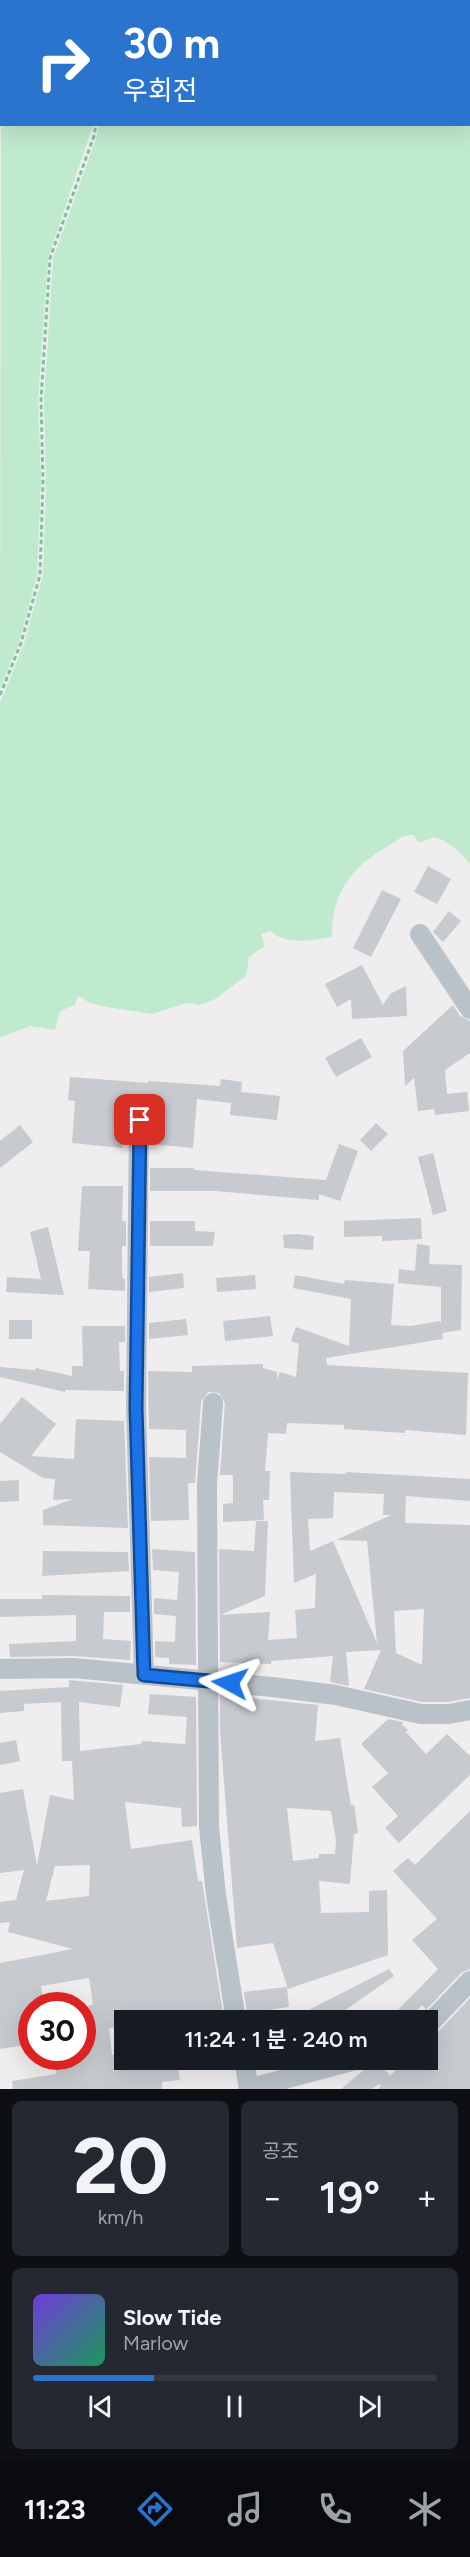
<!DOCTYPE html>
<html lang="ko">
<head>
<meta charset="utf-8">
<style>
  :root { --surface:#171b24; --page:#242831; --text:#f1f3f6; --muted:#9ea1a6; --line:#363941; --accent:#2a74cd }
  body { margin:0; font-family:Figtree,"Noto Sans KR",sans-serif; background:var(--page); color:var(--text); height:100vh; display:flex; flex-direction:column; font-size:22px; white-space:nowrap }
  * { box-sizing:border-box; margin:0 }
  p { font-size:20px; color:var(--muted) }
  .icon { flex:none; width:33px; height:33px; fill:none; stroke:currentColor; stroke-width:2; stroke-linecap:round; stroke-linejoin:round }
  .map { position:relative; height:2089px; overflow:hidden }
  .side { display:flex; flex-direction:column; gap:12px; padding:12px; background:#0d0f14; flex:1 }
  .side>* { flex:none }
  .top-card { position:absolute; left:0px; top:0px; width:471px; height:126px; box-shadow:0 6px 24px #0002; background:#2a74cd; color:#fff; overflow:hidden }
  .speed { position:absolute; left:18px; top:1992px; display:flex; gap:12px; font-size:30px; font-weight:700; text-align:center }
  .speed>* { display:grid; place-content:center; width:78px; height:78px; border-radius:50%; background:var(--surface); box-shadow:0 6px 24px #0002; line-height:1 }
  .speed .limit { border:9px solid #d22; background:#fff; color:#111 }
  .pin { position:absolute; display:grid; place-items:center; width:51px; height:51px; color:#fff; margin:-26px; border-radius:12px; box-shadow:0 3px 9px #0006 }
  .me { position:absolute; width:66px; margin:-33px; rotate:275deg; stroke-linejoin:round; filter:drop-shadow(0 0 4px #0008) }
  .turn { display:flex; align-items:center; gap:21px; height:126px; padding:0 24px; font-size:27px }
  .turn .icon { width:78px; height:78px; stroke-width:2.5 }
  .turn b { display:block; font-size:42px; line-height:51px }
  .big { font-size:45px; font-weight:600; line-height:1.1 }
  .side .card { flex:1; display:flex; flex-direction:column; justify-content:center; gap:9px; min-width:0; padding:0 21px; border-radius:9px; background:var(--page) }
  .side .dial { align-items:center; gap:0 }
  .dial b { font-size:78px; line-height:1 }
  .song { display:flex; align-items:center; gap:18px }
  .cover { width:72px; height:72px; border-radius:9px; background:linear-gradient(135deg,hsl(260 70% 55%),hsl(150 70% 35%)) }
  .played { height:6px; border-radius:3px; background:linear-gradient(90deg,var(--accent) 30%,var(--line) 30%) }
  .keys { display:flex; justify-content:space-around; direction:ltr }
  .heat { display:flex; justify-content:space-between; align-items:center; font-size:33px; direction:ltr }
  .side .tiles { flex:1; display:grid; gap:12px; grid-template-columns:1fr 1fr }
  .card:last-child { grid-column:span 2 }
  .trip { position:absolute; left:114px; top:2010px; width:324px; height:60px; border-radius:0px; background:var(--surface); box-shadow:0 6px 24px #0002; font-weight:600; line-height:60px; text-align:center }
  .tab-bar { display:flex; height:96px; justify-content:space-around; align-items:center; background:#090b0e; color:var(--muted) }
  .tab-bar .icon { width:42px; height:42px }
  .tab-bar .on { color:var(--accent) }
  .tab-bar b { font-size:27px; color:var(--text) }
  .map>svg:first-child { display:block }
  .green { fill:#bfeace }
  .building { fill:#c7cacf; fill-rule:evenodd }
  .lines { fill:none; stroke-linecap:round; stroke-linejoin:round }
  .path { stroke:#7ac49e; stroke-width:3; stroke-dasharray:4.5 3; stroke-linecap:butt }
  .minor { stroke:#b9c2c8; stroke-width:20 }
  .route-casing { stroke:#114b97; stroke-width:15 }
  .route { stroke:#1a73e8; stroke-width:10 }
</style>
</head>
<body>
<div class="map">
<svg width="470" height="2089" viewBox="0 0 470 2089">
  <rect width="100%" height="100%" fill="#efeded"/>
  <path class="green" d="M 0,0 L 87,0 L 2,2 L 0,98 Z
    M 136,0 L 470,0 L 470,864 L 458,851 L 445,841 L 434,837 L 419,843 L 413,835 C 403,834 397,841 388,846 C 350,868 332,893 332,937 C 312,940 287,946 270,931 L 261,934 L 265,946 L 249,957 L 246,976 L 215,999 L 200,1005 L 186,1003 L 152,1014 L 107,1007 L 90,1003 L 78,996 L 75,1005 L 60,1011 L 55,1030 L 30,1026 L 0,1038 L 0,703 L 24,644 L 43,575 L 46,481 L 44,400 L 53,259 L 97,136 L 99,125 L 470,124 L 470,2 Z
    M 1,108 L 2,124 L 93,125 L 48,258 L 38,400 L 41,481 L 37,575 L 19,643 L 0,688 Z"/>
  <path class="building" d="M 428,866 L 451,879 L 437,904 L 414,892 Z
    M 382,890 L 401,899 L 371,957 L 353,948 Z
    M 449,911 L 461,921 L 443,942 L 433,932 Z
    M 362,965 L 383,1005 L 390,994 L 406,986 L 407,1016 L 352,1019 L 351,999 L 337,1007 L 325,984 Z
    M 453,1005 L 460,1016 L 470,1021 L 470,1053 L 445,1070 L 447,1094 L 467,1092 L 469,1111 L 435,1115 L 434,1109 L 418,1111 L 414,1078 L 405,1086 L 403,1051 Z
    M 361,1038 L 372,1057 L 336,1077 L 325,1058 Z
    M 70,1077 L 148,1083 L 148,1081 L 220,1086 L 221,1079 L 242,1082 L 241,1092 L 280,1096 L 277,1120 L 230,1115 L 231,1103 L 197,1099 L 193,1148 L 151,1144 L 150,1115 L 140,1108 L 134,1109 L 128,1114 L 127,1142 L 123,1141 L 122,1148 L 72,1143 L 75,1101 L 68,1100 Z
    M 376,1123 L 388,1134 L 371,1151 L 360,1140 Z
    M 20,1125 L 33,1142 L 0,1168 L 0,1141 Z
    M 339,1144 L 358,1151 L 340,1201 L 319,1194 L 319,1200 L 215,1191 L 150,1191 L 150,1168 L 194,1168 L 194,1170 L 326,1180 Z
    M 433,1153 L 447,1211 L 433,1215 L 418,1157 Z
    M 82,1186 L 123,1186 L 122,1221 L 126,1221 L 126,1246 L 122,1246 L 122,1271 L 123,1279 L 125,1279 L 125,1291 L 88,1289 L 90,1251 L 78,1251 Z
    M 421,1218 L 422,1239 L 382,1241 L 382,1236 L 344,1237 L 344,1221 Z
    M 150,1221 L 195,1221 L 195,1231 L 215,1232 L 213,1246 L 150,1246 Z
    M 48,1227 L 64,1295 L 6,1292 L 7,1277 L 41,1279 L 30,1232 Z
    M 297,1234 L 314,1236 L 313,1250 L 284,1248 L 283,1235 Z
    M 417,1244 L 430,1246 L 429,1264 L 462,1265 L 461,1330 L 442,1333 L 443,1339 L 326,1358 L 327,1365 L 468,1373 L 466,1435 L 405,1430 L 405,1433 L 344,1429 L 344,1425 L 287,1423 L 286,1434 L 268,1433 L 265,1471 L 270,1471 L 269,1500 L 263,1500 L 264,1520 L 223,1522 L 223,1504 L 233,1503 L 233,1475 L 220,1475 L 225,1403 L 219,1393 L 208,1392 L 201,1402 L 195,1483 L 188,1483 L 189,1520 L 151,1521 L 149,1457 L 186,1458 L 186,1430 L 149,1429 L 148,1371 L 192,1372 L 192,1366 L 263,1364 L 263,1368 L 277,1372 L 277,1379 L 280,1372 L 296,1377 L 299,1344 L 291,1341 L 296,1327 L 349,1346 L 351,1299 L 293,1288 L 295,1275 L 344,1284 L 345,1280 L 394,1284 L 391,1325 L 411,1326 L 440,1321 L 441,1323 L 441,1287 L 398,1283 L 399,1269 L 415,1271 Z
    M 183,1273 L 184,1288 L 149,1292 L 149,1277 Z
    M 255,1275 L 256,1289 L 217,1292 L 216,1278 Z
    M 270,1316 L 273,1336 L 225,1341 L 223,1321 Z
    M 186,1319 L 188,1335 L 149,1339 L 149,1323 Z
    M 9,1320 L 32,1320 L 32,1339 L 9,1339 Z
    M 82,1326 L 125,1326 L 125,1342 L 119,1342 L 120,1371 L 124,1371 L 124,1391 L 65,1390 L 65,1392 L 0,1377 L 0,1367 L 35,1370 L 36,1368 L 72,1376 L 72,1366 L 83,1366 Z
    M 22,1397 L 56,1424 L 31,1456 L 74,1459 L 76,1419 L 124,1421 L 128,1528 L 43,1525 L 43,1510 L 73,1499 L 53,1500 L 55,1479 L 43,1478 L 0,1452 L 0,1424 Z
    M 290,1472 L 346,1474 L 346,1472 L 470,1479 L 470,1501 L 406,1496 L 405,1523 L 470,1525 L 470,1698 L 448,1702 L 422,1702 L 364,1689 L 381,1650 L 346,1652 L 349,1686 L 330,1682 L 333,1656 L 271,1661 L 271,1664 L 220,1662 L 219,1549 L 254,1551 L 256,1521 L 268,1521 L 265,1596 L 220,1615 L 270,1612 L 268,1640 L 297,1638 L 295,1610 L 315,1608 L 316,1574 L 294,1583 ZM 334,1492 L 384,1494 L 383,1515 L 391,1515 L 336,1540 L 367,1541 L 377,1643 L 333,1541 L 310,1551 L 308,1519 L 333,1518 ZM 424,1609 L 422,1665 L 396,1653 L 394,1611 Z
    M 19,1480 L 19,1501 L 0,1502 L 0,1481 Z
    M 152,1549 L 195,1552 L 196,1665 L 169,1664 L 169,1658 L 155,1657 L 155,1641 L 175,1642 L 176,1616 L 154,1614 L 154,1598 L 177,1600 L 179,1572 L 153,1570 Z
    M 43,1551 L 128,1552 L 129,1571 L 42,1576 Z
    M 42,1595 L 130,1596 L 130,1612 L 104,1612 L 103,1639 L 131,1641 L 130,1660 L 74,1656 L 10,1657 L 9,1644 L 76,1641 L 76,1615 L 0,1617 L 0,1599 L 42,1599 Z
    M 69,1680 L 123,1685 L 120,1707 L 79,1702 L 80,1751 L 141,1744 L 142,1741 L 185,1744 L 187,1717 L 148,1714 L 150,1694 L 196,1697 L 197,1826 L 182,1827 L 181,1808 L 125,1802 L 131,1849 L 192,1840 L 198,1881 L 202,1881 L 224,2020 L 209,2020 L 209,2016 L 177,2020 L 124,2020 L 124,2026 L 109,2028 L 112,2055 L 124,2053 L 124,2060 L 177,2060 L 180,2080 L 162,2082 L 162,2089 L 13,2089 L 12,2081 L 56,2074 L 54,2056 L 82,2056 L 82,2007 L 93,2005 L 89,1978 L 41,1986 L 44,2005 L 32,2006 L 32,2044 L 0,2049 L 0,1963 L 73,1949 L 8,1932 L 10,1922 L 0,1923 L 0,1902 L 16,1900 L 24,1870 L 0,1873 L 0,1793 L 23,1789 L 37,1866 L 50,1795 L 74,1800 L 72,1761 L 62,1761 L 61,1702 L 24,1704 L 24,1711 L 0,1713 L 0,1691 L 69,1687 ZM 90,1865 L 89,1896 L 46,1901 L 55,1866 Z
    M 220,1695 L 318,1705 L 315,1741 L 340,1738 L 351,1806 L 354,1804 L 358,1833 L 354,1834 L 350,1884 L 319,1881 L 321,1913 L 369,1912 L 369,1891 L 387,1890 L 388,1955 L 288,1989 L 273,1943 L 237,1948 L 220,1731 ZM 287,1808 L 331,1811 L 336,1840 L 335,1854 L 319,1854 L 319,1858 L 293,1861 Z
    M 388,1719 L 403,1722 L 402,1725 L 408,1730 L 406,1732 L 426,1754 L 447,1734 L 470,1756 L 470,1775 L 399,1843 L 385,1828 L 398,1816 L 372,1787 L 388,1773 L 361,1744 Z
    M 16,1740 L 20,1761 L 0,1765 L 0,1743 Z
    M 470,1811 L 470,1969 L 461,1973 L 426,2010 L 422,2005 L 407,2020 L 388,2020 L 438,1969 L 412,1940 L 437,1919 L 393,1871 L 408,1858 L 415,1865 Z
    M 389,1969 L 394,1976 L 331,2020 L 289,2020 Z
    M 287,1987 L 289,2007 L 247,2013 L 244,1992 Z
    M 470,1998 L 470,2089 L 378,2089 L 381,2086 L 379,2084 L 372,2089 L 341,2089 L 364,2070 L 379,2063 L 390,2076 L 406,2060 L 428,2060 L 428,2037 L 437,2033 Z"/>
  <g class="lines">
    <path class="path" d="M 91,2 L 91,0
      M 132,2 L 133,0
      M 0,103 L 2,102
      M 0,695 L 21,643 L 40,575 L 43,481 L 41,400 L 50,258 L 94,136 L 96,124"/>
    <path class="minor" d="M 420,934 L 470,1009
      M 139,1120 L 136,1408 L 144,1675
      M 213,1403 L 207,1484 L 209,1827 L 216,1895 L 236,2020
      M 0,1669 L 74,1668 L 273,1687 L 336,1695 L 421,1714 L 449,1714 L 470,1710
      M 428,2025 L 470,1981
      M 244,2060 L 249,2089
      M 248,2089 L 355,2060"/>
  </g>
  <g class="lines">
    <defs>
      <path id="route" d="M 140,1120 L 136,1408 L 144,1675 L 230,1683"/>
    </defs>
    <use href="#route" class="route-casing"/>
    <use href="#route" class="route"/>
  </g>
</svg>
<div class="speed"><div class="limit">30</div></div>
<div class="pin" style="left:140px;top:1120px;background:#d93025"><svg class="icon" aria-label="arrive" viewBox="0 0 24 24"><path d="M6 21V4h12l-3 4 3 4H6"/></svg></div>
<svg class="me" style="left:230px;top:1683px" viewBox="-20 -20 40 40"><path d="M0-17L14 15 0 8-14 15z" fill="#1a73e8" stroke="#fff" stroke-width="4"/></svg>
<div class="trip">11:24 · 1 분 · 240 m</div>
<div class="top-card">
<div class="turn"><svg class="icon" aria-label="right" viewBox="0 0 24 24"><path d="M7 20v-9h11M14 6l5 5-5 5"/></svg><div><b>30 m</b>우회전</div></div>
</div>
</div>
<section class="side">
<div class="tiles">
<div class="card dial"><b>20</b><p>km/h</p></div>
<div class="card"><p>공조</p>
<div class="heat"><a>−</a><b class="big">19°</b><a>+</a></div>
</div>
<div class="card">
<div class="song"><i class="cover"></i><div><b>Slow Tide</b><p>Marlow</p></div></div>
<div class="played"></div>
<div class="keys"><svg class="icon" aria-label="previous" viewBox="0 0 24 24"><path d="M18 5L8 12l10 7zM5 5v14"/></svg><svg class="icon" aria-label="pause" viewBox="0 0 24 24"><path d="M8 5v14M16 5v14"/></svg><svg class="icon" aria-label="next" viewBox="0 0 24 24"><path d="M6 5l10 7-10 7zM19 5v14"/></svg></div>
</div>
</div>
</section>
<nav class="tab-bar">
<b>11:23</b>
<svg class="icon on" aria-label="directions" viewBox="0 0 24 24"><path d="M12 3l9 9-9 9-9-9zM9 14v-3h6M13 9l2 2-2 2"/></svg>
<svg class="icon" aria-label="music" viewBox="0 0 24 24"><path d="M9 18V5l10-2v13"/><circle cx="6" cy="18" r="3"/><circle cx="16" cy="16" r="3"/></svg>
<svg class="icon" aria-label="phone" viewBox="0 0 24 24"><path d="M5 4h4l2 5-3 2q2 4 5 5l2-3 5 2v4C11 20 4 13 5 4z"/></svg>
<svg class="icon" aria-label="climate" viewBox="0 0 24 24"><path d="M12 3v18M4 7l16 10M4 17L20 7"/></svg>
</nav>
</body>
</html>
